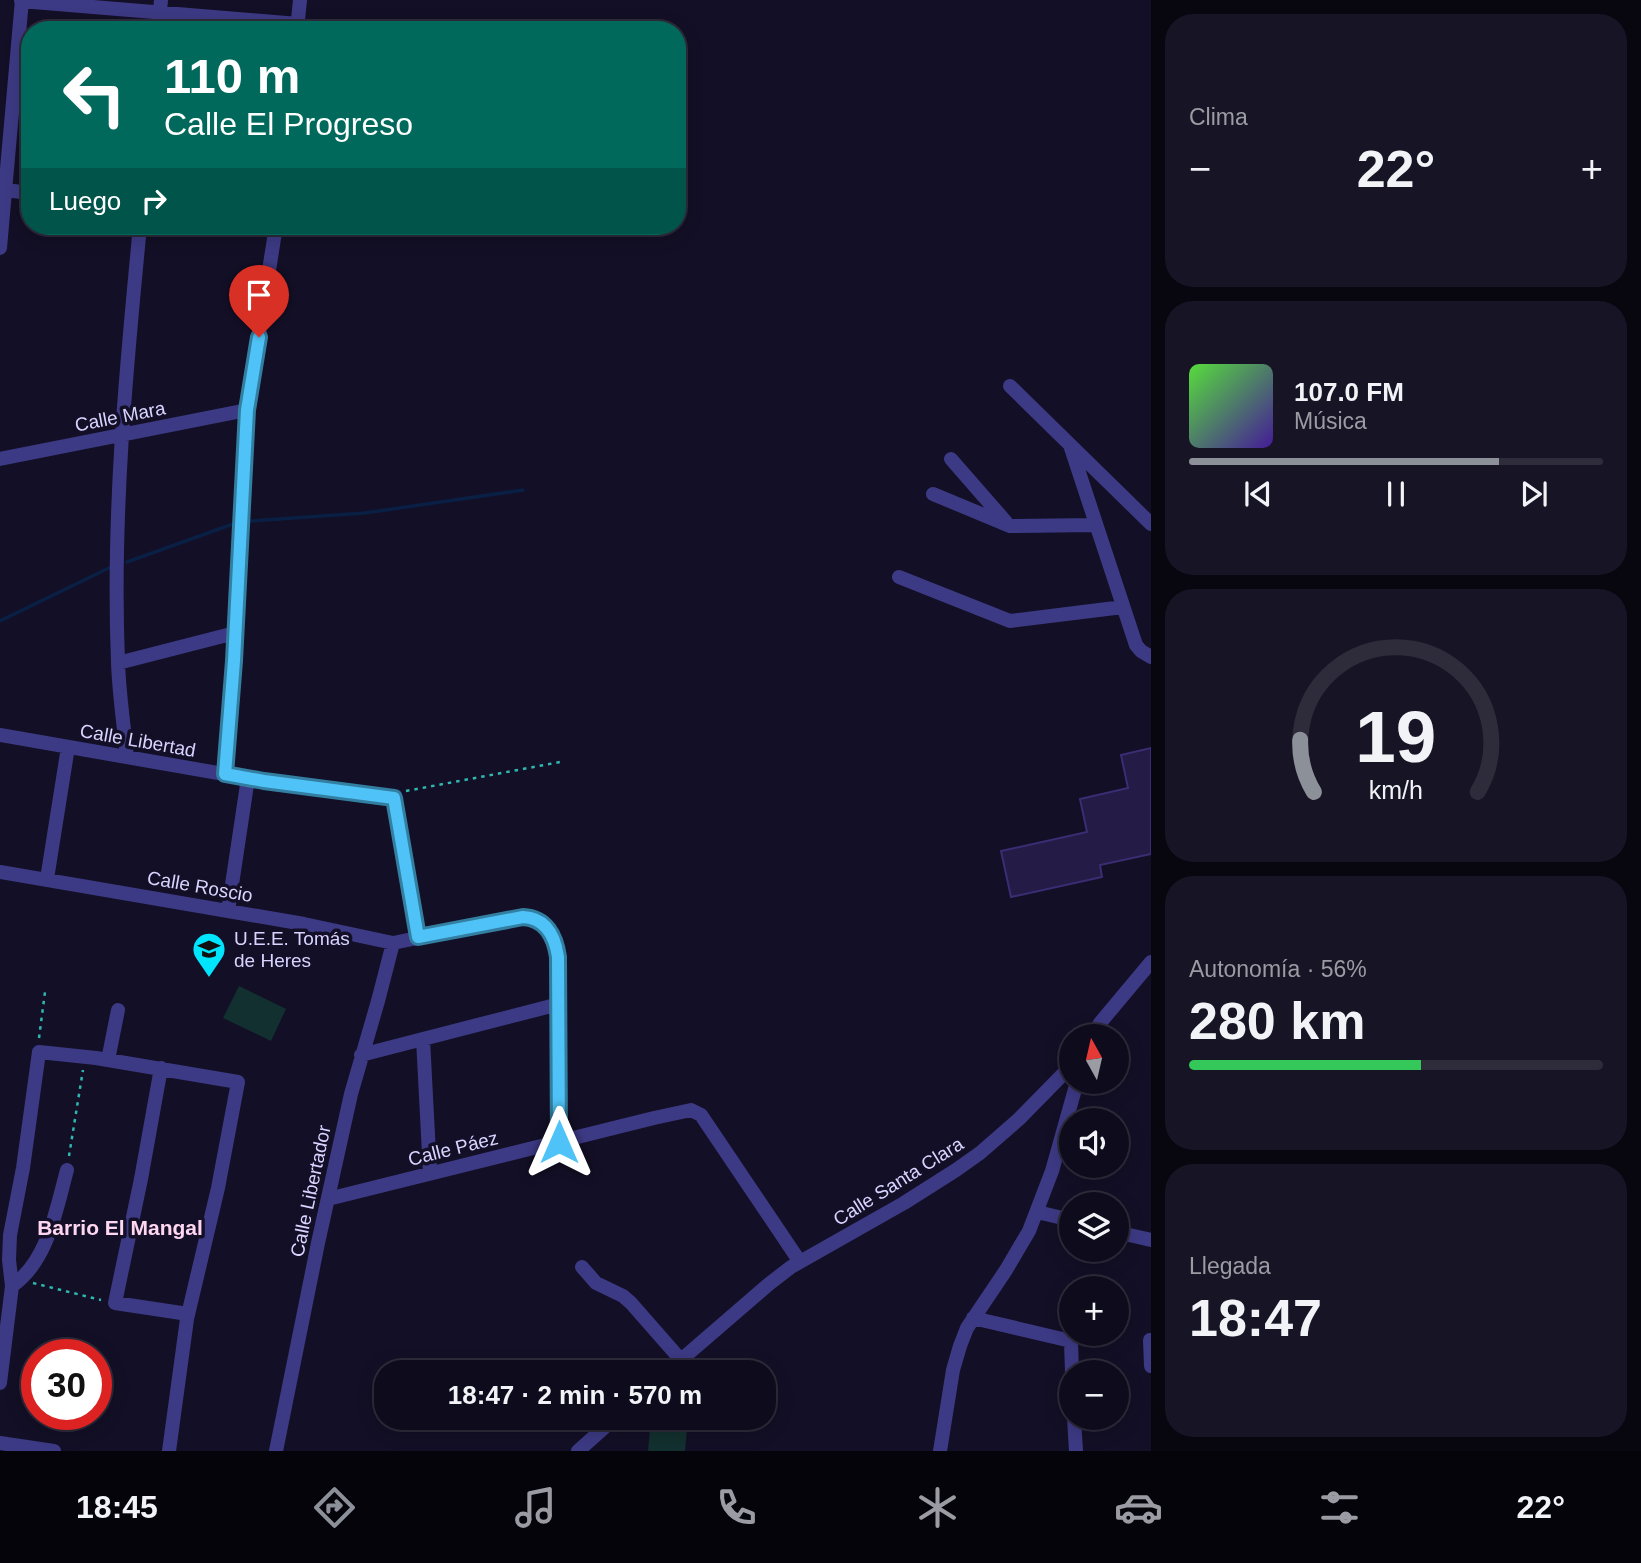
<!DOCTYPE html>
<html lang="es">
<head>
<meta charset="utf-8">
<style>
  :root { --surface:#0e0b1c; --page:#171425; --text:#f1f3f6; --muted:#9b9ba3; --line:#2e2b3b; --accent:#8c9099 }
  body { margin:0; font-family:Helvetica,sans-serif; background:var(--page); color:var(--text); height:100vh; display:flex; flex-direction:column; font-size:26px; white-space:nowrap }
  * { box-sizing:border-box; margin:0 }
  p { font-size:23px; color:var(--muted) }
  .icon { flex:none; width:38px; height:38px; fill:none; stroke:currentColor; stroke-width:2; stroke-linecap:round; stroke-linejoin:round }
  .map { position:relative; flex:1; overflow:hidden }
  .sheet { display:flex; flex-direction:column; gap:14px; padding:14px; background:#08060f; width:490px }
  .sheet>* { flex:none }
  .guide { position:absolute; left:21px; top:21px; width:665px; height:214px; border-radius:28px; box-shadow:0 4px 18px #0003,0 0 0 2px var(--line); background:#00695c; color:#fff; overflow:hidden }
  .needle { width:46px; rotate:352deg }
  .buttons { position:absolute; left:1059px; top:1024px; display:grid; gap:14px }
  .buttons a { display:grid; place-items:center; width:70px; height:70px; border-radius:50%; background:var(--surface); box-shadow:0 4px 18px #0003,0 0 0 2px var(--line); font-size:35px }
  .speed { position:absolute; left:21px; top:1339px; display:flex; gap:14px; font-size:35px; font-weight:700; text-align:center }
  .speed>* { display:grid; place-content:center; width:91px; height:91px; border-radius:50%; background:var(--surface); box-shadow:0 4px 18px #0003,0 0 0 2px var(--line); line-height:1 }
  .speed .limit { border:10px solid #d22; background:#fff; color:#111 }
  .pin { position:absolute; display:grid; place-items:center; width:60px; height:60px; color:#fff; margin:-72px -30px; border-radius:50% 50% 50% 0; rotate:-45deg; box-shadow:0 0 7px #0007 }
  .pin .icon { rotate:45deg }
  .me { position:absolute; width:77px; margin:-38px; rotate:0deg; stroke-linejoin:round; filter:drop-shadow(0 0 5px #0008) }
  .turn { display:flex; align-items:center; gap:24px; height:147px; padding:0 28px; font-size:32px }
  .turn .icon { width:91px; height:91px; stroke-width:2.5 }
  .turn b { display:block; font-size:49px; line-height:60px }
  .then { display:flex; align-items:center; height:66px; padding:0 28px; background:#0003; gap:14px; font-size:26px }
  .big { font-size:52px; font-weight:700; line-height:1.1 }
  .sheet .tile { flex:1; display:flex; flex-direction:column; justify-content:center; gap:10px; min-width:0; padding:0 24px; border-radius:28px; background:var(--page) }
  .sheet .dial { align-items:center; gap:0 }
  .dial svg { height:182px; overflow:visible; fill:none; stroke:var(--line); stroke-width:7; stroke-linecap:round; text-anchor:middle }
  .dial text { fill:var(--text); stroke:none }
  .song { display:flex; align-items:center; gap:21px }
  .cover { width:84px; height:84px; border-radius:10px; background:linear-gradient(135deg,hsl(110 70% 55%),hsl(260 70% 35%)) }
  .played { height:7px; border-radius:4px; background:linear-gradient(90deg,var(--accent) 75%,var(--line) 75%) }
  .keys { display:flex; justify-content:space-around; direction:ltr }
  .heat { display:flex; justify-content:space-between; align-items:center; font-size:38px; direction:ltr }
  .charge { height:10px; border-radius:5px; background:linear-gradient(90deg,#34c759 56%,var(--line) 0) }
  .trip { position:absolute; left:374px; top:1360px; width:402px; height:70px; border-radius:28px; background:var(--surface); box-shadow:0 4px 18px #0003,0 0 0 2px var(--line); font-weight:700; line-height:70px; text-align:center }
  .dock { display:flex; height:112px; justify-content:space-around; align-items:center; background:#06040b; color:var(--muted) }
  .dock .icon { width:49px; height:49px }
  .dock .active { color:var(--accent) }
  .dock b { font-size:32px; color:var(--text) }
  main { display:flex; flex:1; min-height:0 }
  .map>svg:first-child { display:block }
  .green { fill:#12302f }
  .lines { fill:none; stroke-linecap:round; stroke-linejoin:round }
  .stream { stroke:#0a1f44; stroke-width:3.5 }
  .building { fill:#241b47; stroke:#3b2d73; stroke-width:2 }
  .path { stroke:#2fb8b0; stroke-width:2.5; stroke-dasharray:3.5 5; stroke-linecap:butt }
  .minor { stroke:#3d3a85; stroke-width:14 }
  .route-casing { stroke:#337fa1; stroke-width:18 }
  .route { stroke:#4fc3f7; stroke-width:12 }
  .labels { text-anchor:middle; stroke-width:7; stroke-linejoin:round; paint-order:stroke }
  .street-label { font-size:19px; fill:#d9d4ff; stroke:#130f26 }
  .poi-label { font-size:19px; fill:#d9d4ff; stroke:#130f26; text-anchor:start }
  .neighbourhood-label { font-size:21px; font-weight:bold; fill:#ffd6f0; stroke:#130f26 }
</style>
</head>
<body>
<main>
<div class="map">
<svg width="1151" height="1451" viewBox="0 0 1151 1451">
  <rect width="100%" height="100%" fill="#130f26"/>
  <path class="green" d="M 239,986 L 286,1009 L 271,1041 L 223,1018 Z
    M 651,1418 L 688,1418 L 685,1451 L 648,1451 Z"/>
  <g class="lines">
    <path class="stream" d="M 251,521 L 365,513 L 523,490
      M 127,562 L 233,524
      M 0,621 L 111,567"/>
  </g>
  <path class="building" d="M 1151,748 L 1151,854 L 1100,865 L 1102,877 L 1011,897 L 1001,851 L 1087,832 L 1080,799 L 1128,788 L 1121,755 Z"/>
  <g class="lines">
    <path class="path" d="M 406,791 L 560,762
      M 39,1038 L 45,992
      M 69,1156 L 83,1070
      M 33,1283 L 101,1300"/>
    <path class="minor" d="M 21,1 L 298,24
      M 158,30 L 161,0
      M 297,30 L 300,0
      M 5,190 L 30,193
      M 0,248 L 22,0
      M 1010,386 L 1151,524
      M 1070,445 L 1136,645 L 1141,651 L 1151,657
      M 0,459 L 247,410
      M 951,459 L 1006,522
      M 933,494 L 1010,526 L 1096,525
      M 899,577 L 1010,621 L 1123,607
      M 118,663 L 235,633
      M 0,735 L 264,781 L 394,798 L 418,937
      M 127,757 C 124,726 119,694 118,662 C 112,516 126,370 140,226
      M 225,774 L 242,525 L 247,410 L 276,226
      M 0,872 L 304,924 L 393,943 L 505,920 C 539,915 553,921 558,957 L 559,1141
      M 47,879 L 68,747
      M 228,911 L 248,778
      M 1093,1036 L 1100,1023 L 1151,962
      M 423,1039 L 430,1173
      M 361,1055 L 559,1004
      M 108,1060 L 118,1010
      M 161,1068 L 141,1179 L 115,1303 L 188,1314
      M 328,1199 L 654,1118 L 691,1110 L 701,1115 L 800,1262
      M 1037,1212 L 1071,1220
      M 1116,1232 L 1151,1240
      M 582,1267 L 596,1283 L 623,1296 L 631,1303 L 681,1360
      M 12,1286 C 48,1261 56,1210 67,1170
      M 973,1318 L 1071,1341 L 1072,1372
      M 1150,1340 L 1151,1366
      M 667,1372 L 769,1284 L 791,1267 L 904,1203 L 956,1170 L 980,1153 L 1019,1119 L 1071,1066
      M 0,1383 L 12,1286 L 9,1260 L 10,1235 L 23,1168 L 39,1052 L 96,1058 L 238,1082 L 218,1188 L 187,1319 L 169,1451
      M 1074,1418 L 1076,1451
      M 0,1443 L 54,1451
      M 276,1451 L 318,1243 L 351,1094 L 378,1001 L 393,943
      M 578,1451 L 615,1418
      M 940,1451 L 953,1370 L 960,1346 L 967,1328 L 1006,1270 L 1029,1231 L 1052,1171 L 1077,1082"/>
  </g>
  <g class="lines">
    <defs>
      <path id="route" d="M 259,337 L 247,410 L 234,661 L 225,774 L 264,781 L 394,798 L 418,937 L 523,917 C 546,918 555,936 558,957 L 559,1142"/>
    </defs>
    <use href="#route" class="route-casing"/>
    <use href="#route" class="route"/>
  </g>
  <defs>
    <symbol id="school-pin" viewBox="-11 -11 22 30"><path d="M0 17L-7.5 6A9.5 9.5 0 1 1 7.5 6Z" fill="#00e5ff" stroke="#130f26"/><path d="M0-5L7-2L0 1L-7-2ZM-4 1L0 2.5L4 1V4Q0 6-4 4Z" fill="#111"/></symbol>
  </defs>
  <g fill-rule="evenodd">
    <use href="#school-pin" x="190" y="930" width="38" height="52"/>
  </g>
  <g class="labels">
    <g class="street-label">
      <text transform="translate(120 416) rotate(-11)" y="7">Calle Mara</text>
      <text transform="translate(138 740) rotate(10)" y="7">Calle Libertad</text>
      <text transform="translate(200 886) rotate(10)" y="7">Calle Roscio</text>
      <text transform="translate(453 1148) rotate(-14)" y="7">Calle Páez</text>
      <text transform="translate(898 1181) rotate(-32)" y="7">Calle Santa Clara</text>
      <text transform="translate(310 1191) rotate(-78)" y="7">Calle Libertador</text>
    </g>
    <g class="poi-label">
      <text x="234" y="945">U.E.E. Tomás<tspan x="234" dy="22">de Heres</tspan></text>
    </g>
    <g class="neighbourhood-label">
      <text x="120" y="1235">Barrio El Mangal</text>
    </g>
  </g>
</svg>
<div class="buttons">
<a><svg class="needle" viewBox="-14 -14 28 28"><path d="M0-13l5 13h-10z" fill="#e53935"/><path d="M0 13l5-13h-10z" fill="#9b9ba3"/></svg></a>
<a><svg class="icon" aria-label="sound" viewBox="0 0 24 24"><path d="M4 9h4l5-4v14l-5-4H4zM17 9q2 3 0 6"/></svg></a>
<a><svg class="icon" aria-label="layers" viewBox="0 0 24 24"><path d="M12 4l9 5-9 5-9-5zM3 14l9 5 9-5"/></svg></a>
<a>+</a>
<a>−</a>
</div>
<div class="speed"><div class="limit">30</div></div>
<div class="pin" style="left:259px;top:337px;background:#d93025"><svg class="icon" aria-label="arrive" viewBox="0 0 24 24"><path d="M6 21V4h12l-3 4 3 4H6"/></svg></div>
<svg class="me" style="left:559px;top:1142px" viewBox="-20 -20 40 40"><path d="M0-17L14 15 0 8-14 15z" fill="#4fc3f7" stroke="#fff" stroke-width="4"/></svg>
<div class="trip">18:47 · 2 min · 570 m</div>
<div class="guide">
<div class="turn"><svg class="icon" aria-label="left" viewBox="0 0 24 24"><path d="M17 20v-9H6M10 6l-5 5 5 5"/></svg><div><b>110 m</b>Calle El Progreso</div></div>
<div class="then">Luego<svg class="icon" aria-label="right" viewBox="0 0 24 24"><path d="M7 20v-9h11M14 6l5 5-5 5"/></svg></div>
</div>
</div>
<section class="sheet">
<div class="tile"><p>Clima</p>
<div class="heat"><a>−</a><b class="big">22°</b><a>+</a></div>
</div>
<div class="tile">
<div class="song"><i class="cover"></i><div><b>107.0 FM</b><p>Música</p></div></div>
<div class="played"></div>
<div class="keys"><svg class="icon" aria-label="previous" viewBox="0 0 24 24"><path d="M18 5L8 12l10 7zM5 5v14"/></svg><svg class="icon" aria-label="pause" viewBox="0 0 24 24"><path d="M8 5v14M16 5v14"/></svg><svg class="icon" aria-label="next" viewBox="0 0 24 24"><path d="M6 5l10 7-10 7zM19 5v14"/></svg></div>
</div>
<div class="tile dial"><svg viewBox="0 0 100 80">
<path d="M14 69A42 42 0 1 1 86 69"/>
<path d="M14 69A42 42 0 0 1 8 46" stroke="#8c9099"/>
<text x="50" y="56" font-size="32" font-weight="700">19</text>
<text x="50" y="72" font-size="11">km/h</text>
</svg></div>
<div class="tile"><p>Autonomía · 56%</p><b class="big">280 km</b><div class="charge"></div></div>
<div class="tile"><p>Llegada</p><b class="big">18:47</b></div>
</section>
</main>
<nav class="dock">
<b>18:45</b>
<svg class="icon active" aria-label="directions" viewBox="0 0 24 24"><path d="M12 3l9 9-9 9-9-9zM9 14v-3h6M13 9l2 2-2 2"/></svg>
<svg class="icon" aria-label="music" viewBox="0 0 24 24"><path d="M9 18V5l10-2v13"/><circle cx="6" cy="18" r="3"/><circle cx="16" cy="16" r="3"/></svg>
<svg class="icon" aria-label="phone" viewBox="0 0 24 24"><path d="M5 4h4l2 5-3 2q2 4 5 5l2-3 5 2v4C11 20 4 13 5 4z"/></svg>
<svg class="icon" aria-label="climate" viewBox="0 0 24 24"><path d="M12 3v18M4 7l16 10M4 17L20 7"/></svg>
<svg class="icon" aria-label="car" viewBox="0 0 24 24"><path d="M5 17H2v-5l4-1 3-4h7l3 4 3 1v5h-3M9 17h6M6 11h13"/><circle cx="7" cy="17" r="2"/><circle cx="17" cy="17" r="2"/></svg>
<svg class="icon" aria-label="filters" viewBox="0 0 24 24"><path d="M4 7h16M4 17h16"/><circle cx="9" cy="7" r="2"/><circle cx="15" cy="17" r="2"/></svg>
<b>22°</b>
</nav>
</body>
</html>
